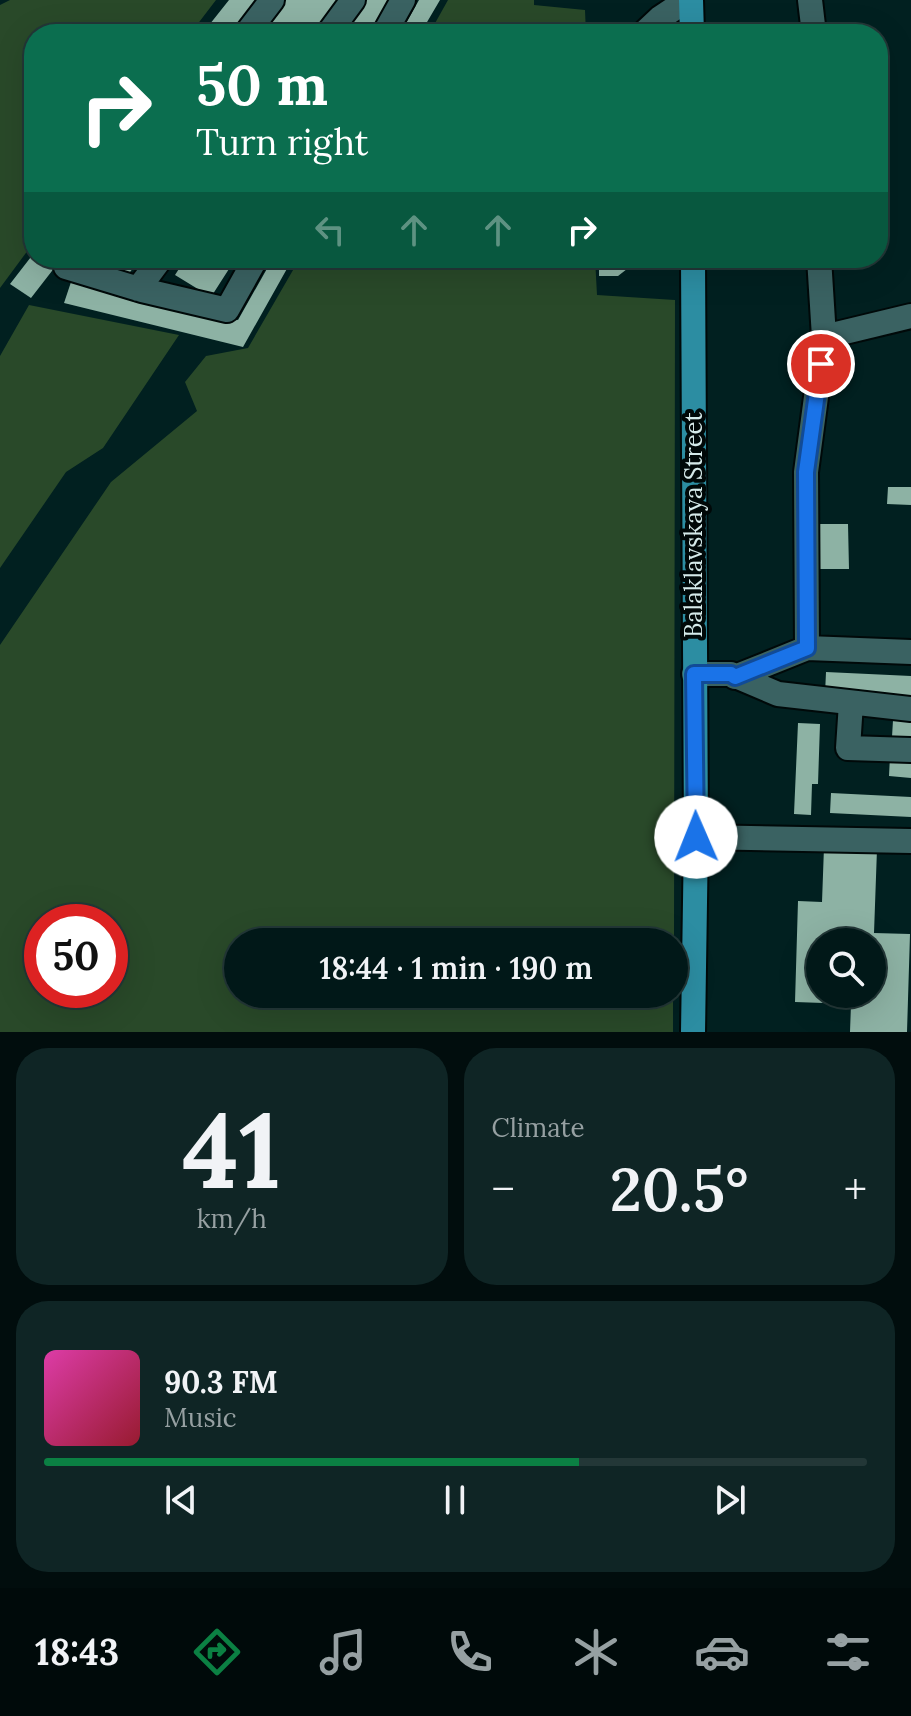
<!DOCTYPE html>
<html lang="en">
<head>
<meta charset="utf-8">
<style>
  :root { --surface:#011818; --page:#0f2525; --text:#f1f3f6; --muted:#96a0a2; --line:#233737; --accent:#0b8043 }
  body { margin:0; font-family:Lora,serif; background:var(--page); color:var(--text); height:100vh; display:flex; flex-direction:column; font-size:30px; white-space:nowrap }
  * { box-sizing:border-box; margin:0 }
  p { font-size:26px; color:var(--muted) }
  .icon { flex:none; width:44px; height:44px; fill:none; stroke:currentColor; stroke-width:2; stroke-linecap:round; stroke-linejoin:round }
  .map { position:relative; height:1032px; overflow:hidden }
  .sheet { display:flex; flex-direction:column; gap:16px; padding:16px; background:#010d0d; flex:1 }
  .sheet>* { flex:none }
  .banner { position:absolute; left:24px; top:24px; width:864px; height:244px; border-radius:32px; box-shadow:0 8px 32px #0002,0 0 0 2px var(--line); background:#0b6e4f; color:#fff; overflow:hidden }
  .fabs { position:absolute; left:806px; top:928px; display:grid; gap:16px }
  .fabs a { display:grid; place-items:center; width:80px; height:80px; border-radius:50%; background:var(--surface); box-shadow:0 8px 32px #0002,0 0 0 2px var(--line); font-size:40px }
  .speed { position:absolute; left:24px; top:904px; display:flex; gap:16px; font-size:40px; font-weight:700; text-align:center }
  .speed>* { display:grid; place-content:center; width:104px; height:104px; border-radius:50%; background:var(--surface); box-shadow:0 8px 32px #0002,0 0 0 2px var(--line); line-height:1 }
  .speed .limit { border:12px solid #d22; background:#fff; color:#111 }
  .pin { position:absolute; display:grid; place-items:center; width:68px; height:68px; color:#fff; margin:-34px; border:4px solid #fff; border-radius:50%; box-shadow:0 2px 8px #0007 }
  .me { position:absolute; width:88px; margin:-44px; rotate:359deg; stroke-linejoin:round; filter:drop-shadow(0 0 6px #0008) }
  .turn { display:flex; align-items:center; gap:28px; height:168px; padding:0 40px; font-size:36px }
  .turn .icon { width:104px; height:104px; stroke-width:2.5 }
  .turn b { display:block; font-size:56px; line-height:68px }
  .lanes { display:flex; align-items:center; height:76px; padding:0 40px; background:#0003; justify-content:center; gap:40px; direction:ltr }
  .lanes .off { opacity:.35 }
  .big { font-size:60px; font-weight:600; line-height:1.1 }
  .sheet .tile { flex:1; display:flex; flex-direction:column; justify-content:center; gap:12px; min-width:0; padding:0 28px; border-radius:32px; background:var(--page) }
  .sheet .dial { align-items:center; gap:0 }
  .dial b { font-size:104px; line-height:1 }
  .song { display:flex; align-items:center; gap:24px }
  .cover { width:96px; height:96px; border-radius:12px; background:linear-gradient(135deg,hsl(320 70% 55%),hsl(350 70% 35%)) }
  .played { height:8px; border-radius:4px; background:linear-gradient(90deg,var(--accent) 65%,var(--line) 65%) }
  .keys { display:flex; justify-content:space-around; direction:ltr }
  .heat { display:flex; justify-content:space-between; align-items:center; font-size:44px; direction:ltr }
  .sheet .tiles { flex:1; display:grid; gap:16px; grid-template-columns:1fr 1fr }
  .tile:last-child { grid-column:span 2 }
  .trip { position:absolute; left:224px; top:928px; width:464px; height:80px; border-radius:40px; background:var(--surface); box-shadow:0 8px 32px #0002,0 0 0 2px var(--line); font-weight:600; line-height:80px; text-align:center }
  .menu { display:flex; height:128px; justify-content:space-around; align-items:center; background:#000a0a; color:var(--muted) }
  .menu .icon { width:56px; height:56px }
  .menu .current { color:var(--accent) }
  .menu b { font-size:36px; color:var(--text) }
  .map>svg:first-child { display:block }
  .forest { fill:#294929; fill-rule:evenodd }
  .building { fill:#8db2a4; fill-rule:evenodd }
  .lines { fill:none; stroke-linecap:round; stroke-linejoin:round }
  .minor-casing { stroke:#000909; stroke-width:28 }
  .major-casing { stroke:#000909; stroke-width:28 }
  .minor { stroke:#3a6262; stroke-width:24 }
  .major { stroke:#2c8da2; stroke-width:24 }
  .route-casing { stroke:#114b97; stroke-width:20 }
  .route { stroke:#1a73e8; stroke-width:14 }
  .labels { text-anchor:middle; stroke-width:8; stroke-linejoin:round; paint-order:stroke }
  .street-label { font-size:24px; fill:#d5eaea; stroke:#000808 }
</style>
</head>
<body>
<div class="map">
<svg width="911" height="1032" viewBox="0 0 911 1032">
  <rect width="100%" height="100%" fill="#012020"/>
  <path class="forest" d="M 10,0 L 216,0 L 190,34 L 34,34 L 34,242 L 0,288 L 0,5 Z
    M 448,0 L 534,0 L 534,5 L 585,10 L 586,34 L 429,34 Z
    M 300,258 L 595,258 L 597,295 L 675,300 L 674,942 L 238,942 L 238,994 L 673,994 L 673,1032 L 0,1032 L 0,645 L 111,482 L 197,411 L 185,382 L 206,356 L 248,348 ZM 110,922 L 110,990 L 42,990 L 42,922 Z
    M 29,305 L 179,335 L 103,448 L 66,472 L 0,568 L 0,356 Z"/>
  <path class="building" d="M 229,0 L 260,0 L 233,34 L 202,34 Z
    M 286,0 L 342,0 L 316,34 L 259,34 Z
    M 365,0 L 390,0 L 369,34 L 343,34 Z
    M 419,0 L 440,0 L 420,34 L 400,34 Z
    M 34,253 L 34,258 L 62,258 L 31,298 L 10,284 Z
    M 94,258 L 141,258 L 123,281 Z
    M 186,258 L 236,258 L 211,297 L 175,275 Z
    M 273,258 L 293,258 L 243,347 L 64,303 L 72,279 L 238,320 Z
    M 599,258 L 636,258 L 627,269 L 618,276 L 599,276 Z
    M 888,487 L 911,487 L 911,505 L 887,504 Z
    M 818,524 L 848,524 L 849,569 L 817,569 Z
    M 826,672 L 911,676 L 911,698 L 825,694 Z
    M 893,720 L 911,721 L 911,738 L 892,737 Z
    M 798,723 L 820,724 L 818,784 L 812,784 L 811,815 L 794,814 Z
    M 890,756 L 911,757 L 911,778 L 889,776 Z
    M 831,793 L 911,797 L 911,817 L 830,813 Z
    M 824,847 L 877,849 L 874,933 L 910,934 L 907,1032 L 850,1032 L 851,1004 L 795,1002 L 798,901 L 822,902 ZM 820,942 L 872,942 L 872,994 L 820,994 Z"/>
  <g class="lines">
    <defs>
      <path id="minor" d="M 810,0 L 814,34
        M 246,34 L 272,0
        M 328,34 L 353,0
        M 384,34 L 403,0
        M 643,34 L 660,18 L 687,0
        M 73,258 L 66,267 L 142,290 L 227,310 L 256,258
        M 138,289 L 161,258
        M 824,337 L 911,316
        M 807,648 L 911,652
        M 694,674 L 731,674 L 778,694 L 911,709
        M 735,677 L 807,648 L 806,472 L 824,337 L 819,258
        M 851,703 L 848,748 L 911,750
        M 696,837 L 911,841"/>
      <path id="major" d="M 691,0 L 692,34
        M 693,1032 L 696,837 L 693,258"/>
    </defs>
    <use href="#minor" class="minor-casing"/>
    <use href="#major" class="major-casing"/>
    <use href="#minor" class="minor"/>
    <use href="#major" class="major"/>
  </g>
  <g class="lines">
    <defs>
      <path id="route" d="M 696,837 L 694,674 L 731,674 L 735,677 L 807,648 L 806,472 L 821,364"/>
    </defs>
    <use href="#route" class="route-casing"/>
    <use href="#route" class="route"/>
  </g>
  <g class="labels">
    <g class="street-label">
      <text transform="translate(694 525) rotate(-90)" y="8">Balaklavskaya Street</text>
    </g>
  </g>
</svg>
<div class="fabs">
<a><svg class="icon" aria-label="search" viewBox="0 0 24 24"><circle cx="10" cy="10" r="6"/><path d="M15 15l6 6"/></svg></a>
</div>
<div class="speed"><div class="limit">50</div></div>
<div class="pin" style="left:821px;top:364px;background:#d93025"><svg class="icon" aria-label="arrive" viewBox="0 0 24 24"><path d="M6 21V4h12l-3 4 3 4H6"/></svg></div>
<svg class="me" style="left:696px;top:837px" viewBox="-20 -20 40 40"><circle r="19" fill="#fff"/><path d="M0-13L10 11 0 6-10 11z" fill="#1a73e8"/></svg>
<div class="trip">18:44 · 1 min · 190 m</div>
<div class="banner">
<div class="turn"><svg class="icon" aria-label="right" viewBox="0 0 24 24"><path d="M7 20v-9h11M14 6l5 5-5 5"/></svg><div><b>50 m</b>Turn right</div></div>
<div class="lanes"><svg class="icon off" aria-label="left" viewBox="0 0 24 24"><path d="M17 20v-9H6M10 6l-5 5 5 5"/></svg><svg class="icon off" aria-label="ahead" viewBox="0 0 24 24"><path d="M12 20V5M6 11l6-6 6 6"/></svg><svg class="icon off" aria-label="ahead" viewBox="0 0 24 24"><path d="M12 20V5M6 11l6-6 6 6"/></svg><svg class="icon" aria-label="right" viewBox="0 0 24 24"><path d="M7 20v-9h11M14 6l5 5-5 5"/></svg></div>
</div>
</div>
<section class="sheet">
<div class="tiles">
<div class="tile dial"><b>41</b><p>km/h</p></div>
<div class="tile"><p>Climate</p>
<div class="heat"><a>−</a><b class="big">20.5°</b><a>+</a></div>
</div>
<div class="tile">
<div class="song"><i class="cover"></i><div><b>90.3 FM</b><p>Music</p></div></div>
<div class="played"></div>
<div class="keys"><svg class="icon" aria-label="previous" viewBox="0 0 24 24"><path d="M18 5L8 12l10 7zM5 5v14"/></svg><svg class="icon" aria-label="pause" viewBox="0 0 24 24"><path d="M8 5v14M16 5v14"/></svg><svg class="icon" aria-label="next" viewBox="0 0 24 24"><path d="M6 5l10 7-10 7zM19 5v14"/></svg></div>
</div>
</div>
</section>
<nav class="menu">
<b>18:43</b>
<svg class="icon current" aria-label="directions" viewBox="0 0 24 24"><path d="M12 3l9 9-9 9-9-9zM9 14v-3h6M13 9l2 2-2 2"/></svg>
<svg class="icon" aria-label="music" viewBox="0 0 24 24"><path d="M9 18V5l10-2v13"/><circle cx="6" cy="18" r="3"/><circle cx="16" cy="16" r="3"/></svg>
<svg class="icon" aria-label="phone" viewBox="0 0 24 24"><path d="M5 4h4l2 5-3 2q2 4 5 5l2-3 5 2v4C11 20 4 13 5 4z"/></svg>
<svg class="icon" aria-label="climate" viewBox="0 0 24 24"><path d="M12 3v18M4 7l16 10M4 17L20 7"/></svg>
<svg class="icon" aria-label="car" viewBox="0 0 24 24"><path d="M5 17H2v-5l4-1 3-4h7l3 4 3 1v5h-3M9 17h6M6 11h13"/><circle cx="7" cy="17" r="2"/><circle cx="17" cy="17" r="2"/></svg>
<svg class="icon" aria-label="filters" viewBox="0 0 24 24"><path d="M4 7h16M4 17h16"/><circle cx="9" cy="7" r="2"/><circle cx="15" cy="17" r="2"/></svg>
</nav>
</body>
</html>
